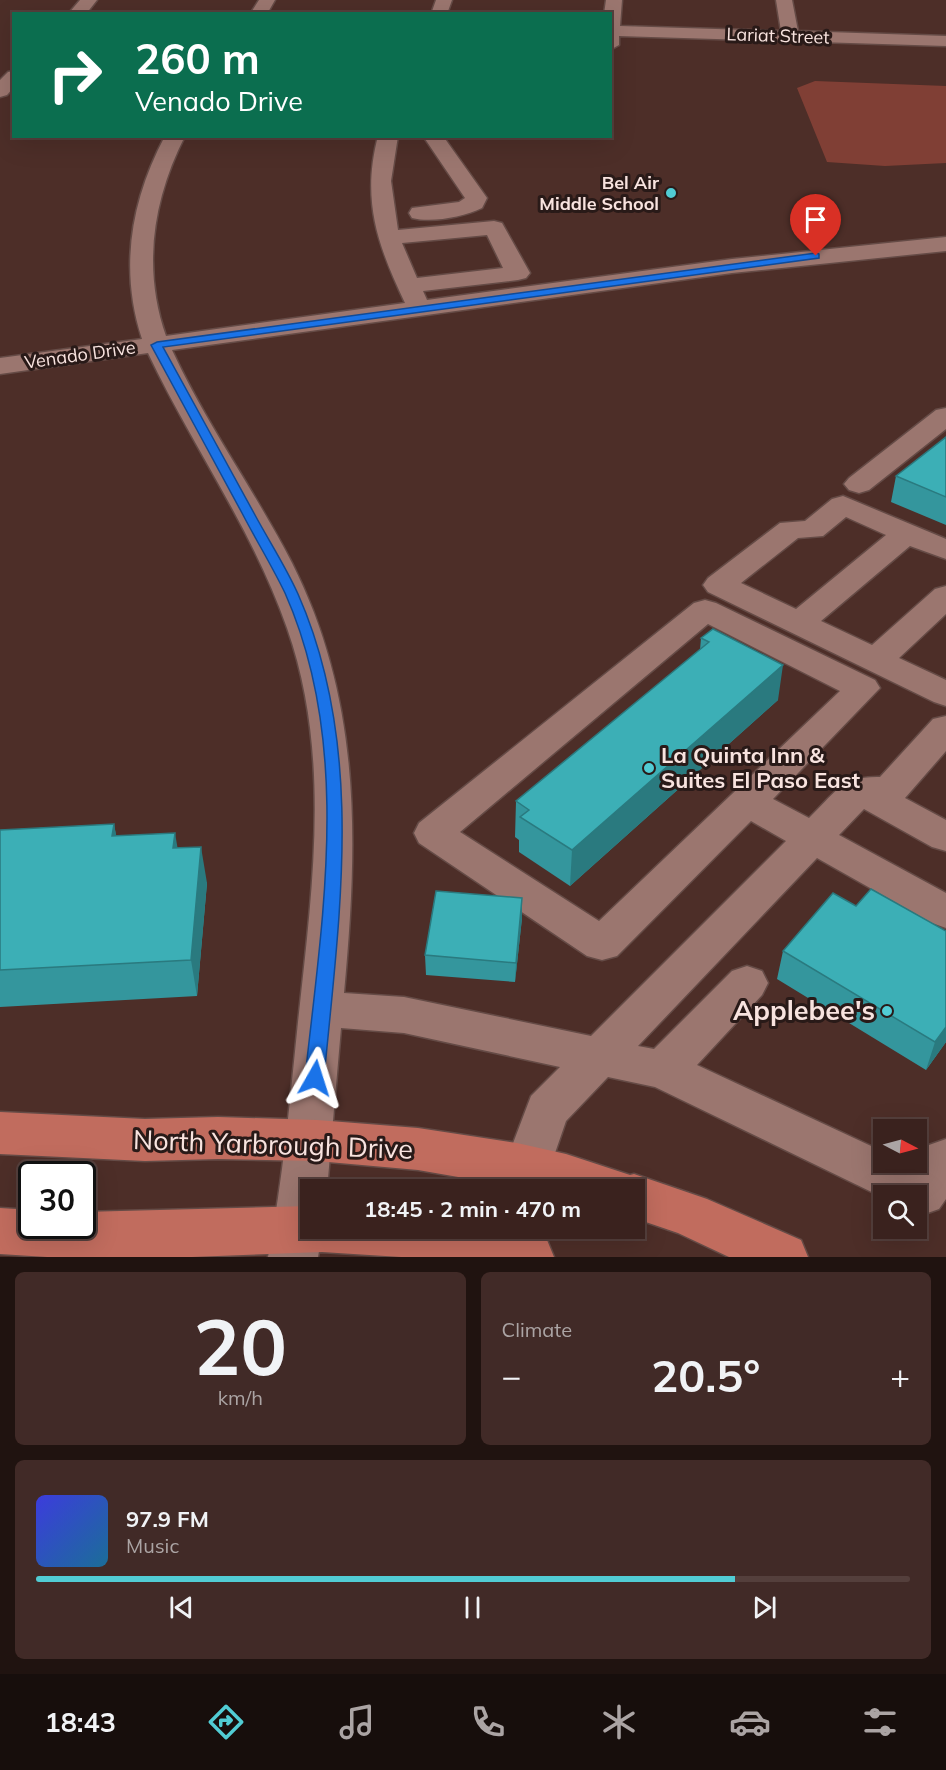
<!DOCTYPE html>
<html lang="en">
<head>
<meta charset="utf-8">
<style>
  :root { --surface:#3a221e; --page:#412a27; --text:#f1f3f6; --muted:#aba4a4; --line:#543f3c; --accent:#51ccd4 }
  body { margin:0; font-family:Mulish,sans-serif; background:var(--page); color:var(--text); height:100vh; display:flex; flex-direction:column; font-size:22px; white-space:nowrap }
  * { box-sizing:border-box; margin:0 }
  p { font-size:20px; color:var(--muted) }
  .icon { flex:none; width:33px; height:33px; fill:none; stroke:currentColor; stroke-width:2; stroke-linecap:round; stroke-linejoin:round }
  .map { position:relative; height:1257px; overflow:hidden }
  .side { display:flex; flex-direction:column; gap:15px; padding:15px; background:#201310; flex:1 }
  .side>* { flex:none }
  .hud { position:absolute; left:12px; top:12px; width:600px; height:126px; border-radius:0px; box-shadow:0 6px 24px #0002,0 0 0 2px var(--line); background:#0b6e4f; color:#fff; overflow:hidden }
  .needle { width:39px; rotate:96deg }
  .controls { position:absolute; left:873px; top:1119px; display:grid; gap:12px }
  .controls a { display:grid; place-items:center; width:54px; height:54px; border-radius:0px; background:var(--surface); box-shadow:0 6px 24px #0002,0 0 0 2px var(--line); font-size:30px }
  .speed { position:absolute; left:18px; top:1161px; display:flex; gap:12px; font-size:30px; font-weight:700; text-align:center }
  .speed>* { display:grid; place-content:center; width:78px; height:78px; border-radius:50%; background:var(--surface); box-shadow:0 6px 24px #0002,0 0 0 2px var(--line); line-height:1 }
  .speed .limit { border:3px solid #111; border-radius:9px; background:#fff; color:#111 }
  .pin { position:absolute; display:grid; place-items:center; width:51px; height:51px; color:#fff; margin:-62px -26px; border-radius:50% 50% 50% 0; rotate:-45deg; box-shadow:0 0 6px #0007 }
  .pin .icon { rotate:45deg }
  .me { position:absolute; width:66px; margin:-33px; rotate:6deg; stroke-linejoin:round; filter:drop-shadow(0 0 4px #0008) }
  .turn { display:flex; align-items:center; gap:21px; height:126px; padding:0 24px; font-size:27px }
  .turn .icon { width:78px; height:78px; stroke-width:2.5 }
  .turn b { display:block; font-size:42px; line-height:51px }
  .big { font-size:45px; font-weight:700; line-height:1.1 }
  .side .card { flex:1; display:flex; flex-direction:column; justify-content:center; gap:9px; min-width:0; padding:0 21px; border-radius:9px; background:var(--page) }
  .side .dial { align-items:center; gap:0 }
  .dial b { font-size:78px; line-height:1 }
  .song { display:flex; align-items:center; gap:18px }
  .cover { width:72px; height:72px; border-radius:9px; background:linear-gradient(135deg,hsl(240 70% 55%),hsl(200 70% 35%)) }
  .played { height:6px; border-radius:3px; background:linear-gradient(90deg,var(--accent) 80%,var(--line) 80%) }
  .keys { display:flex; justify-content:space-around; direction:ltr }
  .heat { display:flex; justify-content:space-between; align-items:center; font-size:33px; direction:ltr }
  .side .tiles { flex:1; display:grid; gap:15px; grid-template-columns:1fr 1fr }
  .card:last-child { grid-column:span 2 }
  .trip { position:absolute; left:300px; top:1179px; width:345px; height:60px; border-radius:0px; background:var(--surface); box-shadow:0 6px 24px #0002,0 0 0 2px var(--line); font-weight:700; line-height:60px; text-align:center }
  .tab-bar { display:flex; height:96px; justify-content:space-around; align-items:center; background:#170e0c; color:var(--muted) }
  .tab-bar .icon { width:42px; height:42px }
  .tab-bar .active { color:var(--accent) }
  .tab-bar b { font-size:27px; color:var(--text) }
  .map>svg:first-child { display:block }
  .green { fill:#803f35 }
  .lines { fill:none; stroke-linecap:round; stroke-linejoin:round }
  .minor-casing { stroke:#654b46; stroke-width:3 }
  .major-casing { stroke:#654b46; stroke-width:3 }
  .minor { fill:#9b766f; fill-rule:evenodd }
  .major { fill:#c16c5e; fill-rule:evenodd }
  .wall { fill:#34969d }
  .shaded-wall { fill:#2a7a7f }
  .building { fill:#3cafb6; stroke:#2a7a7f; stroke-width:1.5 }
  .route { fill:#1a73e8; stroke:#114b97; stroke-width:1.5 }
  .poi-dot { fill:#51ccd4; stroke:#291a18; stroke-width:2 }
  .labels { text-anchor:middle; stroke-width:6; stroke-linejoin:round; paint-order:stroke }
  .far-street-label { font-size:18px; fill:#f8e3df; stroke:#291a18 }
  .far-poi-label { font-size:18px; font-weight:bold; fill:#f8e3df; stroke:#291a18; text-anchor:end }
  .poi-label { font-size:22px; font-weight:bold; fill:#f8e3df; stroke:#291a18; text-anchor:start }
  .near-poi-label { font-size:27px; font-weight:bold; fill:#f8e3df; stroke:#291a18; text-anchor:end }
  .near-street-label { font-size:27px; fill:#f8e3df; stroke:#291a18 }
</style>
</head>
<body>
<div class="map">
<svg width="946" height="1257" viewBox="0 0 946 1257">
  <rect width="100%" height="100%" fill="#4d2e28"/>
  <path class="green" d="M 815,81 L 946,86 L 946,163 L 885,166 L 827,162 L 797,88 Z"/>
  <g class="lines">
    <defs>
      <path id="minor" d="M 80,0 L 97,0 L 86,14 L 68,14 Z
        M 259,0 L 275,0 L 267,14 L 250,14 Z
        M 436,0 L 452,0 L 447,14 L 431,14 Z
        M 606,0 L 622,0 L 620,26 L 781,31 L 776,0 L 792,0 L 798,31 L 946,36 L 946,46 L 619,36 L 619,45 L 610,50 L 610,14 L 604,14 Z
        M 14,71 L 14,87 L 7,95 L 0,97 L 0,80 L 8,72 Z
        M 165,136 L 185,136 C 153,199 142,268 166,336 L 405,303 C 378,246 361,201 378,136 L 398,136 L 391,181 L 398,230 L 494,221 L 502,223 L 530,273 L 526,278 L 518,280 L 423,291 L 427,300 L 732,259 L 946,237 L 946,251 L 732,273 L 172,350 C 206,424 255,491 292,563 C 362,702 358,842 344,993 L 404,997 L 591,1036 L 786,841 L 751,821 L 617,956 L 602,960 L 587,956 L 419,843 L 414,833 L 419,823 L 694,603 L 705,600 L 716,603 L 875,680 L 880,688 L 773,799 L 809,818 C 835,793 841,776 880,777 L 933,719 L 946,716 L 946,751 L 905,798 L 946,820 L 946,851 L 932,847 L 864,809 L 839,835 L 946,893 L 946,928 L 932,923 L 817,858 L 638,1046 L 654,1049 L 732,971 L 747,966 L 762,971 L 768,983 L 762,995 L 697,1065 L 884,1152 L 884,1162 L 907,1162 L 914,1166 L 929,1145 L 946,1139 L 946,1199 L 939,1209 L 922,1215 L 916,1213 L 916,1196 L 884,1196 L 884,1198 L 655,1087 L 608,1077 L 566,1121 L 545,1182 L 528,1188 L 511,1182 L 504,1167 L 531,1096 L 560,1067 L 404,1033 L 341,1028 L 327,1190 L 310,1190 L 310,1228 L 323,1228 L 318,1257 L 268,1257 C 283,1180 290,1100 298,1022 C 312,891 332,755 287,628 C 253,530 192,446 148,353 L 0,374 L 0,358 L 142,339 C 119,269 131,200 165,136 ZM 487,235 L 503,268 L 417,278 L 402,243 ZM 708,624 L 840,691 L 599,921 L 460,832 Z
        M 423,136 L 443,136 L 487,198 L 482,208 C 463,217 432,223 412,218 L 409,213 L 412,208 L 459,202 L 465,198 Z
        M 946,408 L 946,429 L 869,490 L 859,493 L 849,490 L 844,484 L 849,478 L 936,410 Z
        M 843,496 L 946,539 L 946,559 L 910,546 L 821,621 L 872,645 L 935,589 L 946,586 L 946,614 L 899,658 L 946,680 L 946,706 L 934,702 L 708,592 L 703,585 L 708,578 L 780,523 L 805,521 L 832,499 ZM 846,517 L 886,535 L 796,609 L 741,583 L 798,538 L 823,536 Z"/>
      <path id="major" d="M 0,1112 L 145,1119 L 218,1117 L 317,1120 L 418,1128 L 517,1143 L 566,1154 L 630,1175 L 634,1174 L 707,1199 L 801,1240 L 808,1257 L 729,1257 L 678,1233 L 634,1218 L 634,1190 L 533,1190 L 418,1170 L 317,1161 L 218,1159 L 145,1161 L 0,1154 Z
        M 310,1206 L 310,1228 L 505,1228 L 547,1240 L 554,1257 L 401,1257 L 322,1252 L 192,1257 L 47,1257 L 0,1254 L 0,1208 L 32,1210 L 32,1226 L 82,1226 L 82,1212 Z"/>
    </defs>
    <use href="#minor" class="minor-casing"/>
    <use href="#major" class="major-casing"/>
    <use href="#minor" class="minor"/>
    <use href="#major" class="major"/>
  </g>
  <path class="wall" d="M 946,437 L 946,525 L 891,502 L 896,476 Z
    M 713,629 L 778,700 L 570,886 L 519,852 L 519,840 L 515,837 L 516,801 L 700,650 L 701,638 Z
    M 114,824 L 116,836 L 178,848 L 207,883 L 197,996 L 0,1007 L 0,830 Z
    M 856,906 L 946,931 L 946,1042 L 926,1070 L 777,979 L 783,951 Z
    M 522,918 L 515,982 L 426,975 L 425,955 Z"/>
  <path class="shaded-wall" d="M 783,665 L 778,700 L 570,886 L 572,850 Z
    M 114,824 L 121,860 L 112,836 Z
    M 175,833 L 181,868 L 173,848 Z
    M 201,847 L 207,883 L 197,996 L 191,960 Z
    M 522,898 L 522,918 L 515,982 L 516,963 Z
    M 946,1027 L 946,1042 L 926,1070 L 935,1042 Z"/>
  <path class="building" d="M 946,437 L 946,497 L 896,476 Z
    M 713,629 L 783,665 L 572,850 L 520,817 L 529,810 L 516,801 L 709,642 L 701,638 Z
    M 114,824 L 112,836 L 175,833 L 173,848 L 201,847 L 191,960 L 0,970 L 0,830 Z
    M 871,889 L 946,931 L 946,1027 L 935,1042 L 783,951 L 833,893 L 856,906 Z
    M 436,891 L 522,898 L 516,963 L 425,955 Z"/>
  <path class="route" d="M 816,253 L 819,254 L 819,258 L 163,347 C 194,403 224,459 255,515 C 269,541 286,567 298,594 C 366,748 339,917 324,1078 L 321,1083 L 315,1086 L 308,1083 L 305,1078 C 322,919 353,746 285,593 C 272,566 256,540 242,513 C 212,457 181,401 151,345 L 157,342 Z"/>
  <g class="poi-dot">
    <circle cx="671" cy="193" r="6"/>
    <circle cx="649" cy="768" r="6"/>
    <circle cx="887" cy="1011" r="6"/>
  </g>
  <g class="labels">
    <g class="far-street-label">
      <text transform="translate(778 36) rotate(2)" y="6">Lariat Street</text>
      <text transform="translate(80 355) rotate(-8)" y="6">Venado Drive</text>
    </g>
    <g class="far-poi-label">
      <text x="659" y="189">Bel Air<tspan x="659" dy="21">Middle School</tspan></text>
    </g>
    <g class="poi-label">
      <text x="661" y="763">La Quinta Inn &amp;<tspan x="661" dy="25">Suites El Paso East</tspan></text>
    </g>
    <g class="near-poi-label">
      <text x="875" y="1020">Applebee's</text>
    </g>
    <g class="near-street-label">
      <text transform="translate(273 1145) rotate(2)" y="9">North Yarbrough Drive</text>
    </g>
  </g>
</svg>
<div class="controls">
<a><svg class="needle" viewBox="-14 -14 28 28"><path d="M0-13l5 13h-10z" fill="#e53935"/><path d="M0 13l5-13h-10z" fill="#aba4a4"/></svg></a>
<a><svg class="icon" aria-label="search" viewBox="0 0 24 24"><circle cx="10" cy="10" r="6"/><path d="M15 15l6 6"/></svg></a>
</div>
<div class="speed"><div class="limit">30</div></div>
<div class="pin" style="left:816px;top:256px;background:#d93025"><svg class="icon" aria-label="arrive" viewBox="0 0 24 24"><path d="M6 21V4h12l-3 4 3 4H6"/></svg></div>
<svg class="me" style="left:315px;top:1078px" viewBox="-20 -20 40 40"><path d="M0-17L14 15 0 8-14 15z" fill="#1a73e8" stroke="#fff" stroke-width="4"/></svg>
<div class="trip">18:45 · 2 min · 470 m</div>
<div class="hud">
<div class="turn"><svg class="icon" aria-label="right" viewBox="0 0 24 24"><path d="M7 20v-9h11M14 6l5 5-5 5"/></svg><div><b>260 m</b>Venado Drive</div></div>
</div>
</div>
<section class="side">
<div class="tiles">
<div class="card dial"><b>20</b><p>km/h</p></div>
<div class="card"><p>Climate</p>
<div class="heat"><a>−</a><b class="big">20.5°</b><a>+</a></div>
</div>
<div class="card">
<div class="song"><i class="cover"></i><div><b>97.9 FM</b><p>Music</p></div></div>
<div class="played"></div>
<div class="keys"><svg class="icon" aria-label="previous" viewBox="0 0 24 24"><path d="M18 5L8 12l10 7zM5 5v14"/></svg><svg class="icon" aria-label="pause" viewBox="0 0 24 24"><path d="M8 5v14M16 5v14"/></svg><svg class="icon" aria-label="next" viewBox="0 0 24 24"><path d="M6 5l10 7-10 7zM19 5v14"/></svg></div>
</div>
</div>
</section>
<nav class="tab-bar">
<b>18:43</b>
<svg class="icon active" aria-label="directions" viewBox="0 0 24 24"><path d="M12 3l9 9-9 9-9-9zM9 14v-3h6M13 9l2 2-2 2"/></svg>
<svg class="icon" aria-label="music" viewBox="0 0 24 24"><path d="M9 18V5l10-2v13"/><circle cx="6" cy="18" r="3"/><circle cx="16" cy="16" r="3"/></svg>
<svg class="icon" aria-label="phone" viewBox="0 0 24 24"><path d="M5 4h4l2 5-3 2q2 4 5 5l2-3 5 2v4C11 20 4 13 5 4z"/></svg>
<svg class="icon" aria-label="climate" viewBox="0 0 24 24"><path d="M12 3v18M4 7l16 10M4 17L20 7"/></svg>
<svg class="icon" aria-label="car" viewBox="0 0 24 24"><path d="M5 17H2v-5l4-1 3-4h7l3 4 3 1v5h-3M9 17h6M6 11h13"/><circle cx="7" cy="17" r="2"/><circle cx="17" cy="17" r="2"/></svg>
<svg class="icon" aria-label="filters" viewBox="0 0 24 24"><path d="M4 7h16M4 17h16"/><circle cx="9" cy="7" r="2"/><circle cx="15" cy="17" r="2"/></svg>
</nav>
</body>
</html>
